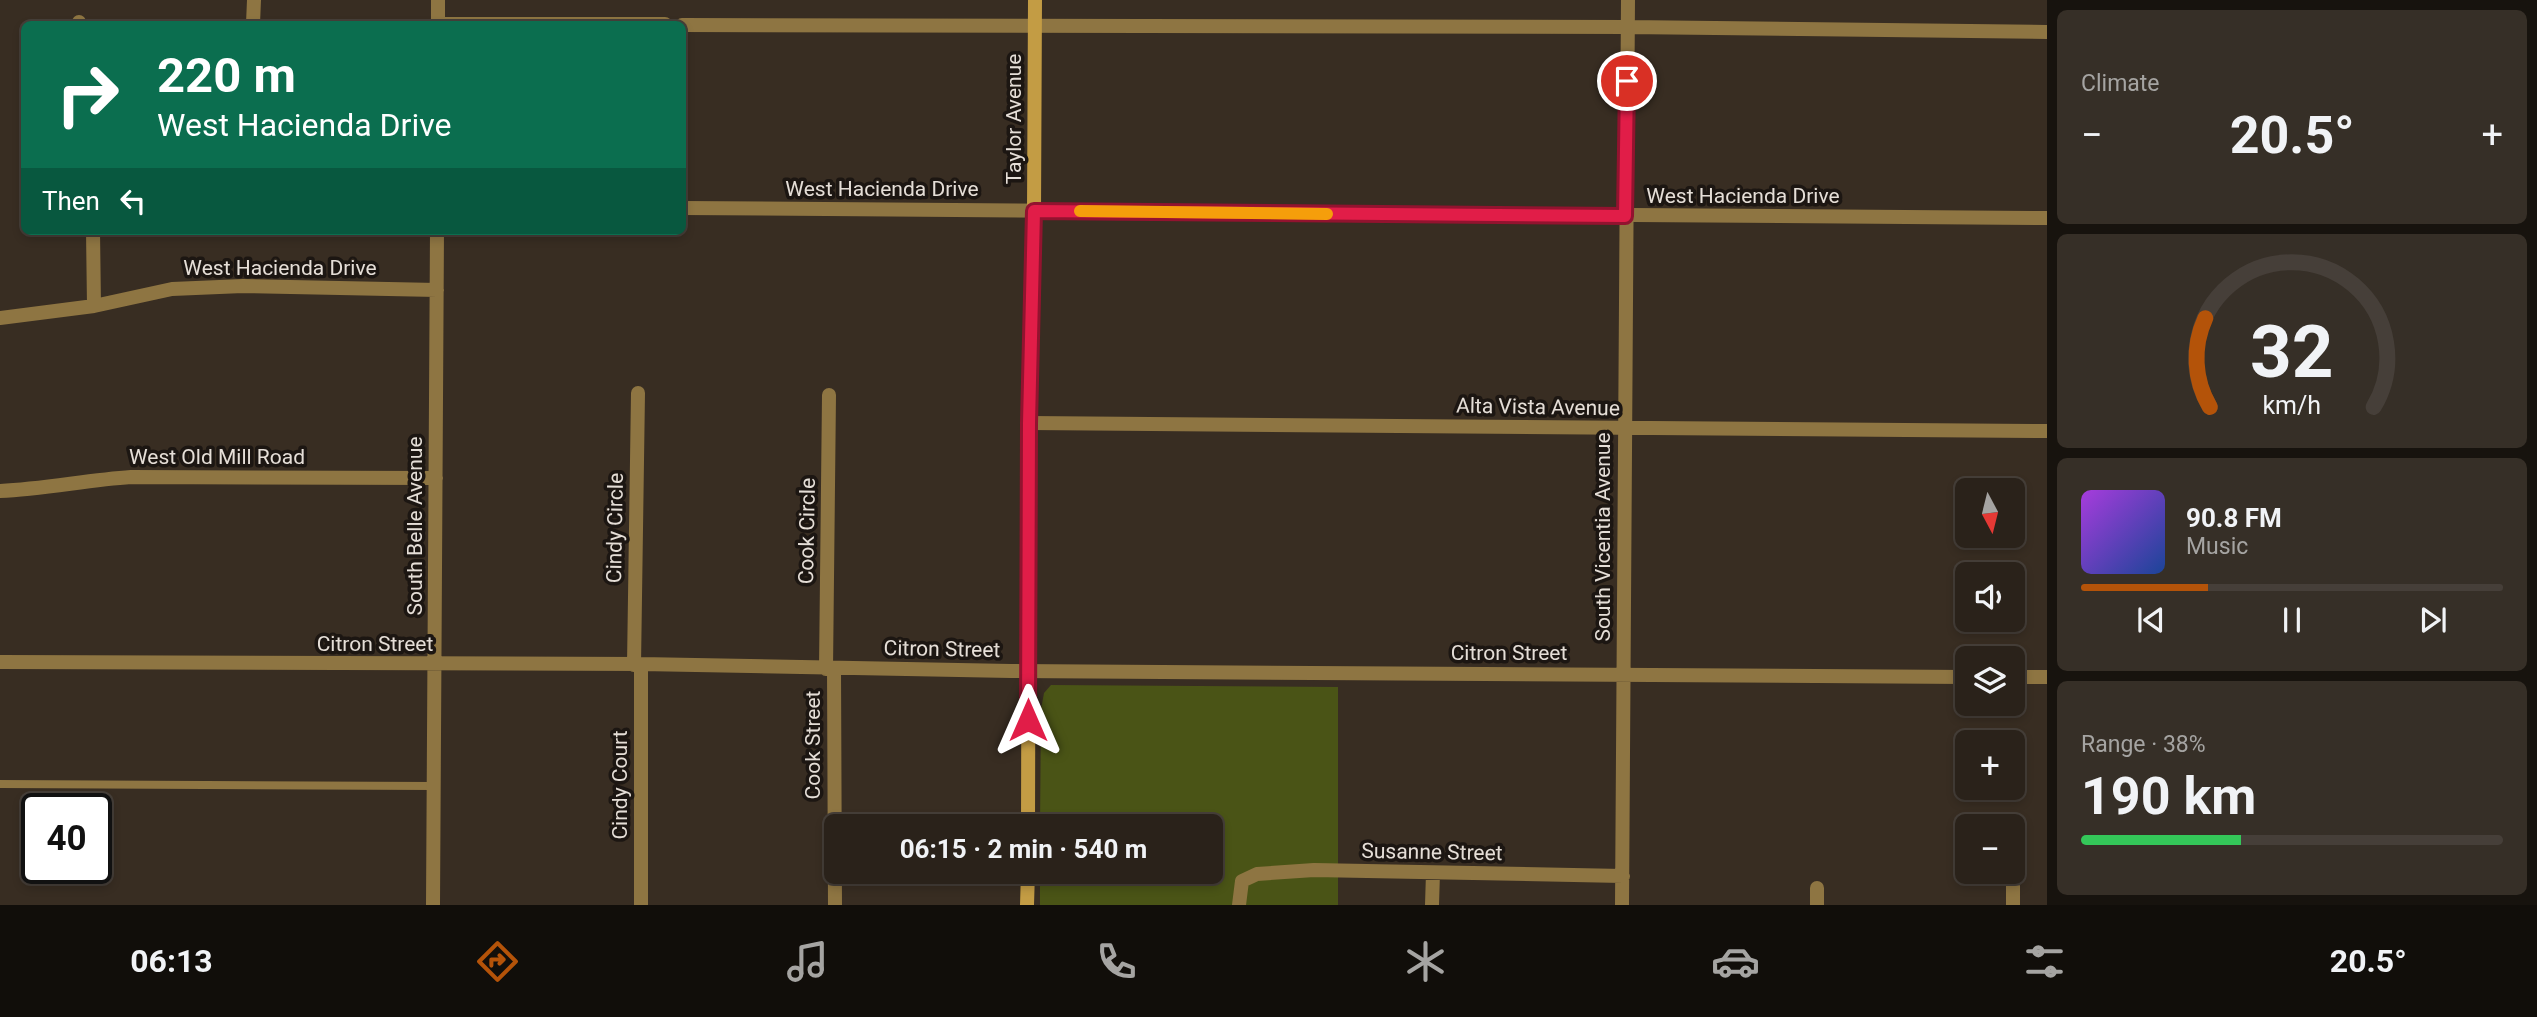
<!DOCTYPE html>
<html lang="en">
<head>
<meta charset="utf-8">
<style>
  :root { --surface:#2a221a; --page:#362f27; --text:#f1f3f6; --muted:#a5a4a2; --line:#463f39; --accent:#b45309 }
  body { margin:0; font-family:Roboto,sans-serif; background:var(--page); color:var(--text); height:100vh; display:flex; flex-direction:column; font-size:26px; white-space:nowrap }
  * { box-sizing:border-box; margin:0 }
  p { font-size:23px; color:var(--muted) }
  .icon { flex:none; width:38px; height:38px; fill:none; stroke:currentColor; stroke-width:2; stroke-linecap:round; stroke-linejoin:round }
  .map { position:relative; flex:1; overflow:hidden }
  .panel { display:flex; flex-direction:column; gap:10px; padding:10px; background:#17130e; width:490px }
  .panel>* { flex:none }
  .top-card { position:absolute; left:21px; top:21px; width:665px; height:214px; border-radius:10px; box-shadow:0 4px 10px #0003,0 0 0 2px var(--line); background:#0b6e4f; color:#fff; overflow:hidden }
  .needle { width:46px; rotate:173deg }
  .controls { position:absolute; left:1955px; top:478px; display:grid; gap:14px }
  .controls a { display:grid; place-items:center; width:70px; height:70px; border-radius:10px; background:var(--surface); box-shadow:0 4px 10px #0003,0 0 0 2px var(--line); font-size:35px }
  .speed { position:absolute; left:21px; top:793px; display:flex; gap:14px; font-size:35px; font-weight:700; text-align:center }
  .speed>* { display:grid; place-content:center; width:91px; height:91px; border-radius:50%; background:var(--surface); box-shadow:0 4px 10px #0003,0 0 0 2px var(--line); line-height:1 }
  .speed .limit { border:4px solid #111; border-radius:10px; background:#fff; color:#111 }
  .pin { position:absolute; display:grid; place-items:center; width:60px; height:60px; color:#fff; margin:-30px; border:4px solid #fff; border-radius:50%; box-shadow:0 2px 7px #0007 }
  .me { position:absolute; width:77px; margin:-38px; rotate:0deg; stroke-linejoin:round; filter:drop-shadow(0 0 5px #0008) }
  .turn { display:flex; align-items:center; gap:24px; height:147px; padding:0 21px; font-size:32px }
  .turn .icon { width:91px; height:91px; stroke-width:2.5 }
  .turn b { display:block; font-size:49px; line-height:60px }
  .then { display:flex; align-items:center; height:66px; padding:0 21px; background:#0003; gap:14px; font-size:26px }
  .big { font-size:52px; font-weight:700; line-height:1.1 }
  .panel .widget { flex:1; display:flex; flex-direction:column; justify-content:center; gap:10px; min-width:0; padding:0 24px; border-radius:10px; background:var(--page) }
  .panel .dial { align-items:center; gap:0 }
  .dial svg { height:182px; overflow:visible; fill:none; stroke:var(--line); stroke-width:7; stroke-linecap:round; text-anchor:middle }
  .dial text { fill:var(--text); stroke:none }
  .song { display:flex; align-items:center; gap:21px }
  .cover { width:84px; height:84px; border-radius:10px; background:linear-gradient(135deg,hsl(280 70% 55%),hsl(220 70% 35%)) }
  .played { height:7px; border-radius:4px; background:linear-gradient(90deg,var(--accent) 30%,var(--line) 30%) }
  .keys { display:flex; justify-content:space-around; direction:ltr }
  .heat { display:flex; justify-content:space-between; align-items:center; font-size:38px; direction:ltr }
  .charge { height:10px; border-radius:5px; background:linear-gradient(90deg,#34c759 38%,var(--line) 0) }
  .trip { position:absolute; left:824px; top:814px; width:399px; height:70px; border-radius:10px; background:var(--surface); box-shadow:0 4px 10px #0003,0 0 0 2px var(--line); font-weight:700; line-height:70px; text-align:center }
  .tab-bar { display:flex; height:112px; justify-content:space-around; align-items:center; background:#110e0a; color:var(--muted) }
  .tab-bar .icon { width:49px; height:49px }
  .tab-bar .current { color:var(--accent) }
  .tab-bar b { font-size:32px; color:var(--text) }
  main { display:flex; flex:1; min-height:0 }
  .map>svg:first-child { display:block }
  .green { fill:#4a5416 }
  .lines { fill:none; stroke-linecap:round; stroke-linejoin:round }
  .lane { stroke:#8e7542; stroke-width:8 }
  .street { stroke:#8e7542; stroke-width:14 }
  .secondary { stroke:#c39c44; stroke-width:14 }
  .route-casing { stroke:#92132f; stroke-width:18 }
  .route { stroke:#e11d48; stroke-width:12 }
  .slow { stroke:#f59e0b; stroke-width:12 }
  .labels { text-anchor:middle; stroke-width:7; stroke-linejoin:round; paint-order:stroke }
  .street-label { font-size:21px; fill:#e5ded7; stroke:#1c1612 }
</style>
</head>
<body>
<main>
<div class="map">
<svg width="2047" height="905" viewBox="0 0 2047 905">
  <rect width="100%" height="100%" fill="#382d22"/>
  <path class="green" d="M 1051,685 L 1338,687 L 1338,905 L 1040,905 L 1040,872 L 1211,872 L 1211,826 L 1040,826 L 1041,709 L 1044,693 Z"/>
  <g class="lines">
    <path class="lane" d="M 0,784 L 434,786"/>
    <path class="street" d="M 79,22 L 79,24
      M 253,24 L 254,0
      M 438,24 L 665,24
      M 438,24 L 438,0
      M 682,25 L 1628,27 L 2047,32
      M 682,208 L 2047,218
      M 93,231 L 94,306
      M 0,318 L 94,306 L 172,289 L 243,286 L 437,290
      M 1029,423 L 2047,431
      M 0,491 C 44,489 87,480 131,477 L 436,478
      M 0,662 L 641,664 L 1011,671 L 1967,677
      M 641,664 L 641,905
      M 634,665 L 638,393
      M 826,669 L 829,395
      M 834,669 L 835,905
      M 2012,677 L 2047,677
      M 433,905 L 437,231
      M 1239,905 L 1242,881 L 1257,874 L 1314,870 L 1623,876
      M 1432,905 L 1433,873
      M 1622,905 L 1628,0
      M 1817,905 L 1817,888
      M 2013,905 L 2013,886"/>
    <path class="secondary" d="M 1028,826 L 1029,423 L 1034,211 L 1035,0
      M 1027,905 L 1028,872"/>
  </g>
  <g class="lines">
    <defs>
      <path id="route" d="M 1028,720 L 1029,423 L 1034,211 L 1625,216 L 1627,81"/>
    </defs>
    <use href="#route" class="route-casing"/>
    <use href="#route" class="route"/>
    <path class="slow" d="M 1080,211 L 1327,214"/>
  </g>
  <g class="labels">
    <g class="street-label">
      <text transform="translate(1014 119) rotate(-90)" y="7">Taylor Avenue</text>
      <text x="882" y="196">West Hacienda Drive</text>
      <text x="1743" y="203">West Hacienda Drive</text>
      <text x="280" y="275">West Hacienda Drive</text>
      <text transform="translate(1538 407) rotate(1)" y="7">Alta Vista Avenue</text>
      <text x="217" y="464">West Old Mill Road</text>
      <text transform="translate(415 526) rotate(-90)" y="7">South Belle Avenue</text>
      <text transform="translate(615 528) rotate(-89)" y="7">Cindy Circle</text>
      <text transform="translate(807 531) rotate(-89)" y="7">Cook Circle</text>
      <text transform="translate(1603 537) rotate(-90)" y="7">South Vicentia Avenue</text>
      <text x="375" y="651">Citron Street</text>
      <text transform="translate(942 649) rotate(1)" y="7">Citron Street</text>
      <text x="1509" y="660">Citron Street</text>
      <text transform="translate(813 745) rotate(-90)" y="7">Cook Street</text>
      <text transform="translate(620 785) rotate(-90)" y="7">Cindy Court</text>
      <text transform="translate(1432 852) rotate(1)" y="7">Susanne Street</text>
    </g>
  </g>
</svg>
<div class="controls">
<a><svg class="needle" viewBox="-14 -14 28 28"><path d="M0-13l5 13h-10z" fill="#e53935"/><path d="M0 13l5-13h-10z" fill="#a5a4a2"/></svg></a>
<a><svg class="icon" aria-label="sound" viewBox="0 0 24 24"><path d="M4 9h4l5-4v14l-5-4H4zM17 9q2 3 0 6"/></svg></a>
<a><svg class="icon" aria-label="layers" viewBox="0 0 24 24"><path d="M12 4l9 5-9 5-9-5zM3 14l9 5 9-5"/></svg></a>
<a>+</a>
<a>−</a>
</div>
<div class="speed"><div class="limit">40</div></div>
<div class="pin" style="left:1627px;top:81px;background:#d93025"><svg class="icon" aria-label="arrive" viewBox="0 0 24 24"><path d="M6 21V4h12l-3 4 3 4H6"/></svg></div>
<svg class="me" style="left:1028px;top:720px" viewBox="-20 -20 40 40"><path d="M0-17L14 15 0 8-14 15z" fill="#e11d48" stroke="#fff" stroke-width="4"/></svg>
<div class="trip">06:15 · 2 min · 540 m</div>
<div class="top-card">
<div class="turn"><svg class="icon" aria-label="right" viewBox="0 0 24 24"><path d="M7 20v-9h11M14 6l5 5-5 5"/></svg><div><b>220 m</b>West Hacienda Drive</div></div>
<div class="then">Then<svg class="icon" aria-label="left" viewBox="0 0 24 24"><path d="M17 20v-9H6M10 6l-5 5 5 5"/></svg></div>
</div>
</div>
<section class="panel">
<div class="widget"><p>Climate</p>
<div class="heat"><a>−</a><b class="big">20.5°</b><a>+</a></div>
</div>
<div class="widget dial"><svg viewBox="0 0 100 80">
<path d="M14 69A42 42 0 1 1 86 69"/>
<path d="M14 69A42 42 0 0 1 12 30" stroke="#b45309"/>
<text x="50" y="56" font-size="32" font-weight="700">32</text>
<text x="50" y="72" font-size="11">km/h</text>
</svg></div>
<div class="widget">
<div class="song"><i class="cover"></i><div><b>90.8 FM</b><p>Music</p></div></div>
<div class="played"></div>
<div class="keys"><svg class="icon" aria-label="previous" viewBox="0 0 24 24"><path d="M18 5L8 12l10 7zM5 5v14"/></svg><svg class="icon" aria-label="pause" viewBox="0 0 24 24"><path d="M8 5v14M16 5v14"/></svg><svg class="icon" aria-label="next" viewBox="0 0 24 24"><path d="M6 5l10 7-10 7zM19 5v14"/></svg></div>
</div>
<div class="widget"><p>Range · 38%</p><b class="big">190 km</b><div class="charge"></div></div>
</section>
</main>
<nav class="tab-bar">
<b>06:13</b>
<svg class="icon current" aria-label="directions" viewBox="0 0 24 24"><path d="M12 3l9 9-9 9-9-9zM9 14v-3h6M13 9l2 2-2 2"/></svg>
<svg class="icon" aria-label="music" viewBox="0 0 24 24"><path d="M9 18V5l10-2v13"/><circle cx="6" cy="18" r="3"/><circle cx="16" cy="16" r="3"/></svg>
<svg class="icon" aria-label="phone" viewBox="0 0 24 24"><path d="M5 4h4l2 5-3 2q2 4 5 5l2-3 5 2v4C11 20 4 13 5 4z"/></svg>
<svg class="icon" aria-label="climate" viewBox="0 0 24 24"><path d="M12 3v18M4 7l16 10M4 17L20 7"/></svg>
<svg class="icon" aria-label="car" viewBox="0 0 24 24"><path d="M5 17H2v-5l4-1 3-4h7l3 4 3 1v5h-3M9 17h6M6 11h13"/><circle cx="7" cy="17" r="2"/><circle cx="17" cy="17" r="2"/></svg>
<svg class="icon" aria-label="filters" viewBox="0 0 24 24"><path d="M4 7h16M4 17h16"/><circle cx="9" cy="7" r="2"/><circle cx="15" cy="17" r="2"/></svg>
<b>20.5°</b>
</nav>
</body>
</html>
